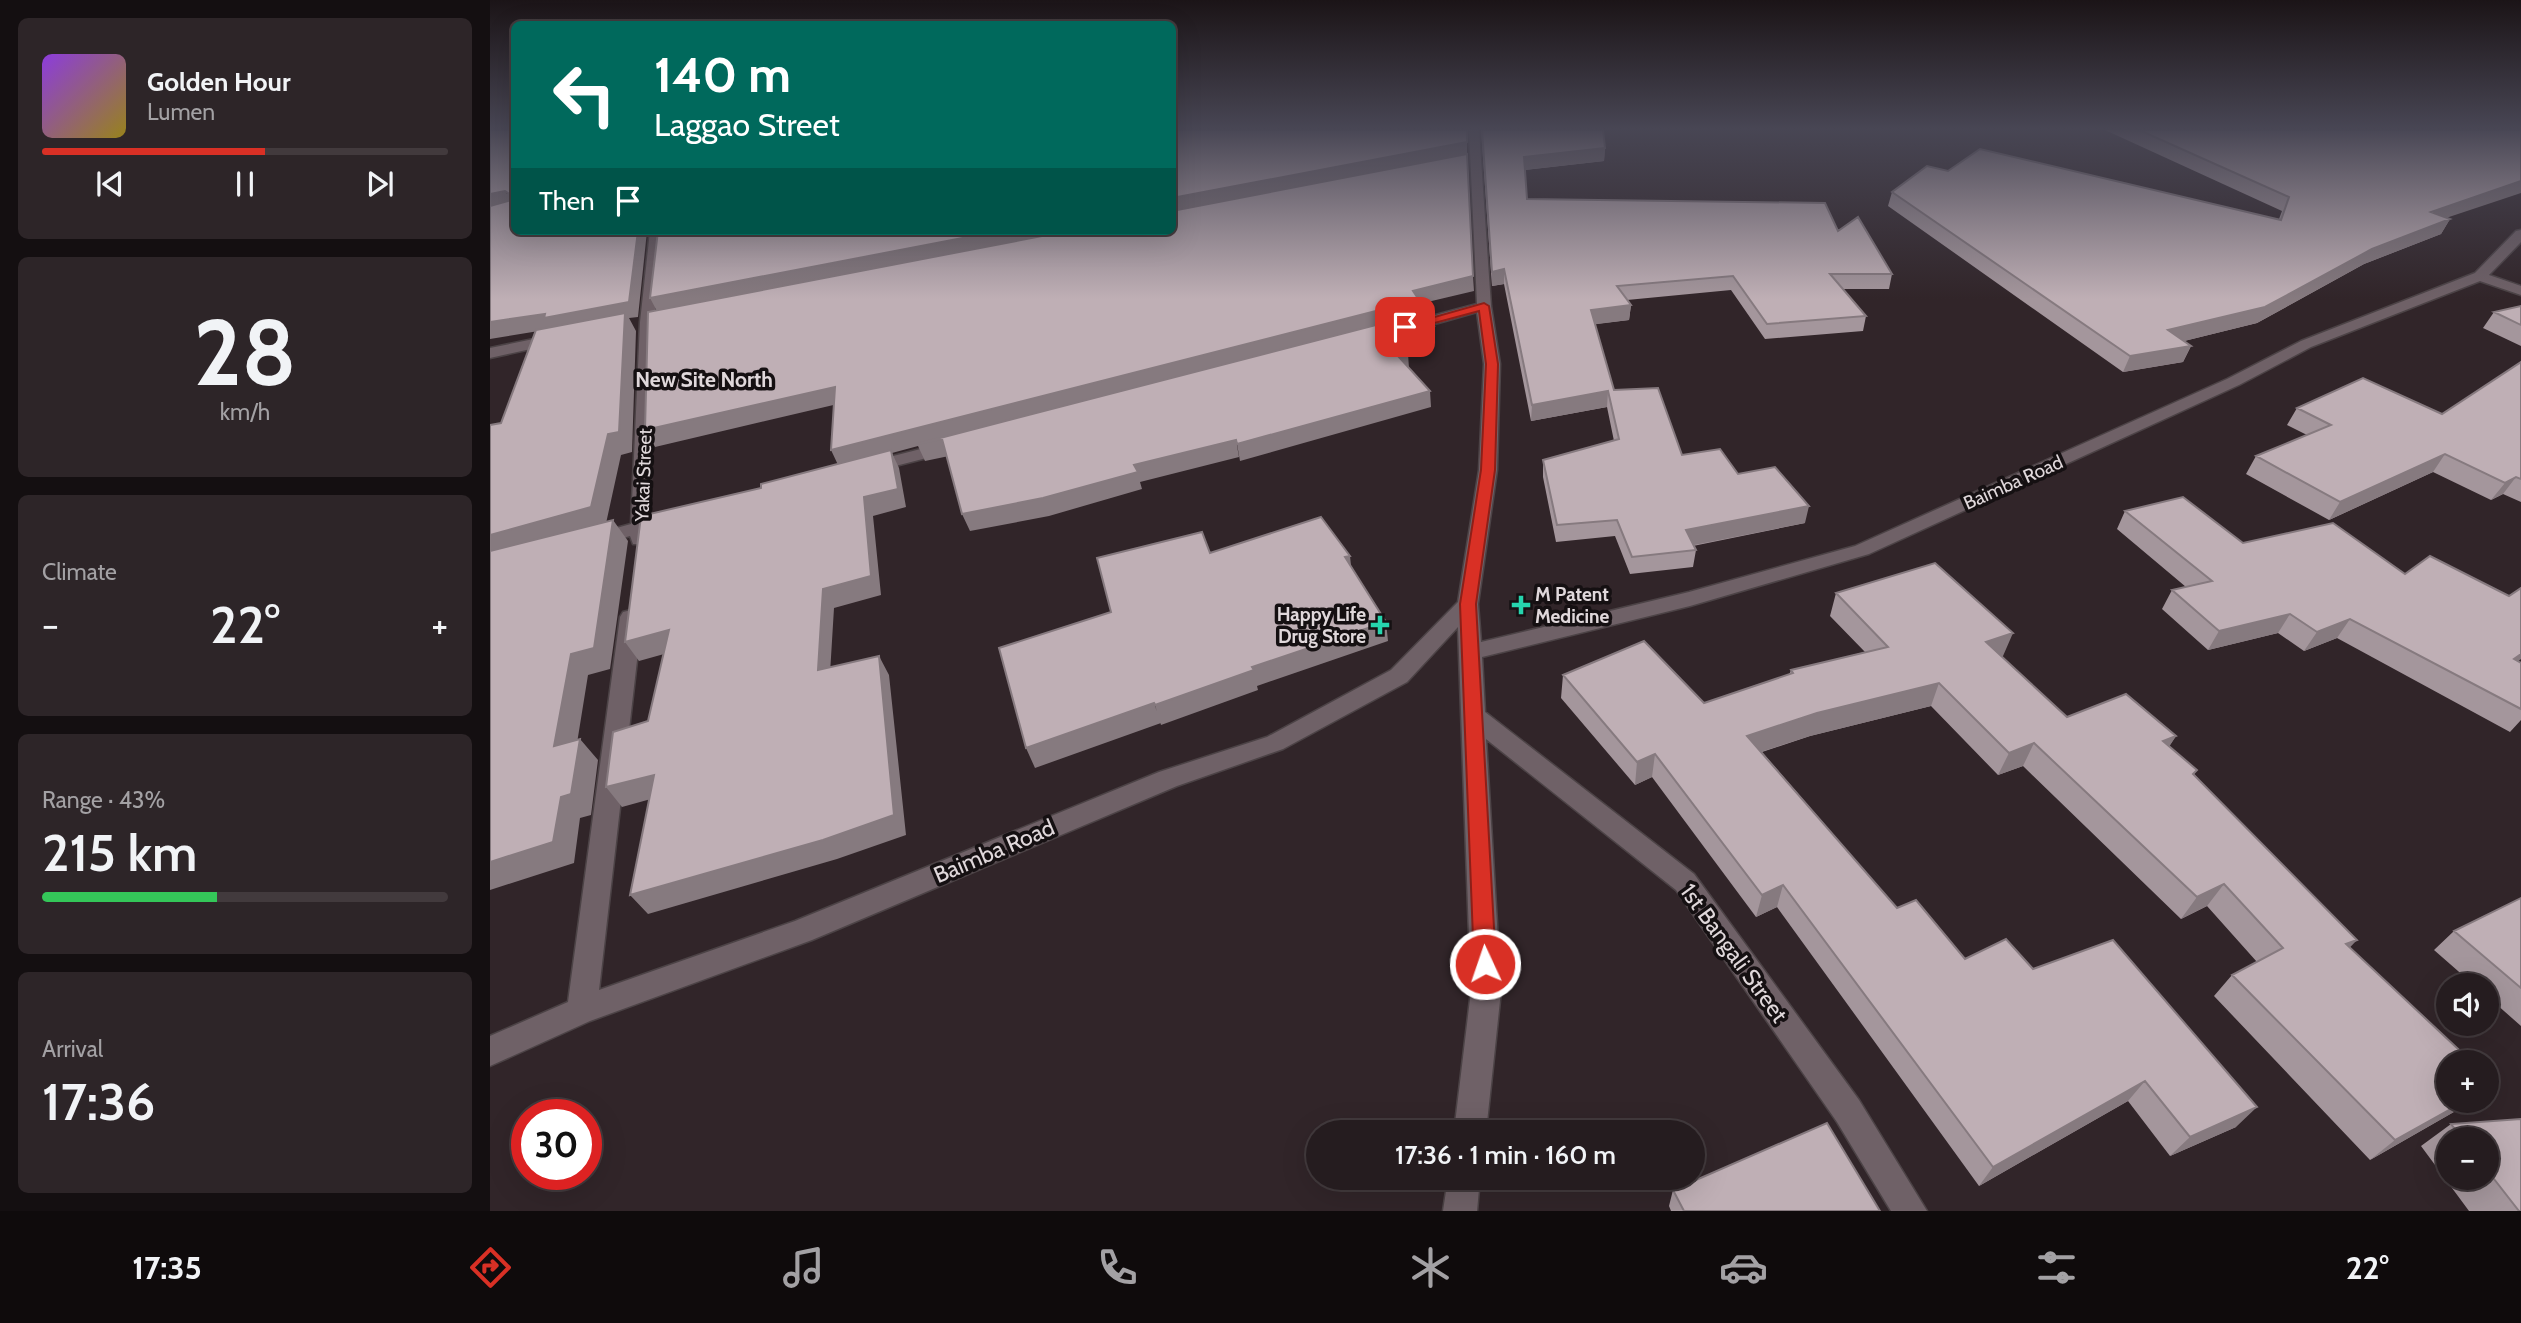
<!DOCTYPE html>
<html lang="en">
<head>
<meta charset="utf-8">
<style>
  :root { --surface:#251c1f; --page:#2d2528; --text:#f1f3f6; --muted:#a3a1a4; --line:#423a3d; --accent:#d93025 }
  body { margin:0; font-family:Cabin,sans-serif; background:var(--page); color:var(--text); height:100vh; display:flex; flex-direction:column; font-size:26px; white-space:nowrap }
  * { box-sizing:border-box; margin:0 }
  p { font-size:23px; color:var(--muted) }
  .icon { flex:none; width:38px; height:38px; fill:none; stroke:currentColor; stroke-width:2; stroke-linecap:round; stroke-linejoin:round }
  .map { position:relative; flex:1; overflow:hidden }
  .drawer { display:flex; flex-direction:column; gap:18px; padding:18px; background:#140f11; width:490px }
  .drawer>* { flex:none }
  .top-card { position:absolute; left:21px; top:21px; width:665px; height:214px; border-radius:10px; box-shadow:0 7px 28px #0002,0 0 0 2px var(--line); background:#00695c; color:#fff; overflow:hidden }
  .buttons { position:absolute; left:1946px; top:973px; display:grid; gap:14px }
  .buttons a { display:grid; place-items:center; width:63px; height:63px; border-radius:50%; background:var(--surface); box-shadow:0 7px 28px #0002,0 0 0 2px var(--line); font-size:35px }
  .speed { position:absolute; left:21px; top:1099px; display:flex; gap:14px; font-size:35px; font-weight:700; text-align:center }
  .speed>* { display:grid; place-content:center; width:91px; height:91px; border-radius:50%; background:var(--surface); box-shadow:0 7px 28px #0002,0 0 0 2px var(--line); line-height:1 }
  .speed .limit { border:10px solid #d22; background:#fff; color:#111 }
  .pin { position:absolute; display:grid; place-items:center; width:60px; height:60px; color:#fff; margin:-30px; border-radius:14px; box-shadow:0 4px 10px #0006 }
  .me { position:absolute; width:77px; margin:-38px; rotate:357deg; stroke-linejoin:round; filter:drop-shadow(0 0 5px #0008) }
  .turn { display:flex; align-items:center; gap:24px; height:147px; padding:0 28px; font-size:32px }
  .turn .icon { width:91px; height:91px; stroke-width:2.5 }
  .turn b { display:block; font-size:49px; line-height:60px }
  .then { display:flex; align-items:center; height:66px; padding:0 28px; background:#0003; gap:14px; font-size:26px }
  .big { font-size:52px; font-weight:600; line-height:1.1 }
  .drawer .card { flex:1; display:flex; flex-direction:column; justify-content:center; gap:10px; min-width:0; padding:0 24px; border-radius:10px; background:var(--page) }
  .drawer .dial { align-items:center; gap:0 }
  .dial b { font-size:91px; line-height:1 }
  .song { display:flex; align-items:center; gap:21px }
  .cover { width:84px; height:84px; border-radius:10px; background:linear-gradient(135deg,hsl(270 70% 55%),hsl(50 70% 35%)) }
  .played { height:7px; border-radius:4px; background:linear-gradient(90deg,var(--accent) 55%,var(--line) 55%) }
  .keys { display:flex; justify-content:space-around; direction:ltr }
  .heat { display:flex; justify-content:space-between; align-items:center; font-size:38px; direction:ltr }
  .charge { height:10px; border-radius:5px; background:linear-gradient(90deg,#34c759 43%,var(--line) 0) }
  .trip { position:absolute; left:816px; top:1120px; width:399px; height:70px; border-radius:35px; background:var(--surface); box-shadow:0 7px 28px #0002,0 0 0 2px var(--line); font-weight:600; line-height:70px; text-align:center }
  .dock { display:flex; height:112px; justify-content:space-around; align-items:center; background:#0f0b0c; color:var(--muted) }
  .dock .icon { width:49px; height:49px }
  .dock .active { color:var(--accent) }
  .dock b { font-size:32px; color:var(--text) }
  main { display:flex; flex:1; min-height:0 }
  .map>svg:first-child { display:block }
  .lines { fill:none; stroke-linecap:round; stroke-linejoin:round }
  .minor-casing { stroke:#4c4346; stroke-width:3 }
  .minor { fill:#6f6167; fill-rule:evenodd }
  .wall { fill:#a4969c; fill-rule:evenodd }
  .shaded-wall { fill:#867a7f }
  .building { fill:#bfafb5; stroke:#867a7f; stroke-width:2 }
  .route { fill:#d93025; stroke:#8d1f18; stroke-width:2 }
  .poi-dot { fill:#26d5ae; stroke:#151012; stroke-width:2.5 }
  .labels { text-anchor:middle; stroke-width:7; stroke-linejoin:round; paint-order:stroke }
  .street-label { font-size:19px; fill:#e0d8db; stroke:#151012 }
  .poi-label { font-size:19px; font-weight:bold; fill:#e0d8db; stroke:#151012; text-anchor:start }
  .far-district-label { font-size:21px; font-weight:bold; fill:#e0d8db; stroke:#151012 }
  .near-street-label { font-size:23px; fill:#e0d8db; stroke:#151012 }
</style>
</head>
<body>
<main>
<section class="drawer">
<div class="card">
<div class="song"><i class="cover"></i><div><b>Golden Hour</b><p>Lumen</p></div></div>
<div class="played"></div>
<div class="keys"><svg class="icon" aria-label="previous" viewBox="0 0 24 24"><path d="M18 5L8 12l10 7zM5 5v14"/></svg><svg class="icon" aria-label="pause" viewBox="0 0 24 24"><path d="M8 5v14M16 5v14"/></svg><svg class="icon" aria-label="next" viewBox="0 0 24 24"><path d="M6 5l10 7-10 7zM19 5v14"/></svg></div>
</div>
<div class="card dial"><b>28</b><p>km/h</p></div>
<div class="card"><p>Climate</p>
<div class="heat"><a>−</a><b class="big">22°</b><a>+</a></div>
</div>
<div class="card"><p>Range · 43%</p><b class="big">215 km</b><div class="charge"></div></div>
<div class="card"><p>Arrival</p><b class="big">17:36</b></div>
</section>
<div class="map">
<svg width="2031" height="1211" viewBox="0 0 2031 1211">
  <rect width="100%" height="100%" fill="#312529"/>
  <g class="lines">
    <defs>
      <path id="minor" d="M 979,130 L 989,130 L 1001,306 L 1010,364 L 1007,470 L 988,604 L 991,642 L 1199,592 L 1365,546 L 1737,379 L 1811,341 L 1985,273 L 2026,231 L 2031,230 L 2031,242 L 1999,275 L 2031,286 L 2031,295 L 1990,281 L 1821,347 L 1749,385 L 1379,554 L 1200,606 L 992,657 L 995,712 L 1204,874 L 1369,1100 L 1437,1211 L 1401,1211 L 1347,1122 L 1186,890 L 996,739 L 1011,991 L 996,1132 L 964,1132 L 981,991 L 968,627 L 917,682 L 793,749 L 687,786 L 322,940 L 100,1021 L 0,1066 L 0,1036 L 78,1002 L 130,617 L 133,612 L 141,610 L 149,612 L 152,617 L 109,990 L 305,921 L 669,772 L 777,737 L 901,670 L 968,602 L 989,470 L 994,364 L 987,312 L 913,333 L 905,328 L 908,325 L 987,304 Z
        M 160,231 L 174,231 L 164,322 L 160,519 L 177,514 L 187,520 L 184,524 L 160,531 L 157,544 L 143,544 L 140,536 L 104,546 L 97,544 L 94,540 L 97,536 L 141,524 L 150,322 Z
        M 68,334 L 76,339 L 73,342 L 0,358 L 0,348 Z
        M 458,442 L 467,447 L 464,451 L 378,473 L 369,468 L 372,464 Z
        M 958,1178 L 990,1178 L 987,1211 L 953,1211 Z"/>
    </defs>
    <use href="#minor" class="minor-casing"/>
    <use href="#minor" class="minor"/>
  </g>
  <path class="wall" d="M 991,130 L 1113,130 L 1115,148 L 1114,161 L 1035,170 L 1037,199 L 1348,231 L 1402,274 L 1399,289 L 1353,289 L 1376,316 L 1373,331 L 1275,339 L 1241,290 L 1137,300 L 1141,305 L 1139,320 L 1105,324 L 1124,390 L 1192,455 L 1248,474 L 1315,523 L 1203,546 L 1206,550 L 1203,567 L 1140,574 L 1125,536 L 1066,542 L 1053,477 L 1053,460 L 1124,441 L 1117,407 L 1041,421 L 1014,284 L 1002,286 Z
    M 1615,130 L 2031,130 L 1957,218 L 1960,219 L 1951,234 L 1874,264 L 1767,323 L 1694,341 L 1701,346 L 1693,362 L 1633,372 L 1398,206 L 1402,192 L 1458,171 L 1789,219 L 1792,211 Z
    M 2031,306 L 2031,346 L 1993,328 L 2004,312 Z
    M 2031,362 L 2031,502 L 2013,494 L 2001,500 L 1943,472 L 1839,520 L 1756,474 L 1766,456 L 1817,435 L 1797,425 L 1807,408 L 1952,414 Z
    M 1635,511 L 1753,543 L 2031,663 L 2031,720 L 2020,732 L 1847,638 L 1814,651 L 1788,633 L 1718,650 L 1672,609 L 1682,590 L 1696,587 L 1627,529 Z
    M 1346,593 L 1513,656 L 1511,656 L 1577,717 L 1686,736 L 1679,746 L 1707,770 L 1704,774 L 1860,947 L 1958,1101 L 1983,1101 L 1880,1160 L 1724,996 L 1742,975 L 1767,962 L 1717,906 L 1691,919 L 1533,766 L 1508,775 L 1441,706 L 1320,736 L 1272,752 L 1407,908 L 1475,959 L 1543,969 L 1746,1127 L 1680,1156 L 1638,1101 L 1489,1186 L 1287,907 L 1266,917 L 1162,777 L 1145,785 L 1071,698 L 1073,675 L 1214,703 L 1299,675 L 1301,670 L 1375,652 L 1340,616 Z
    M 2031,898 L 2031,1026 L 1997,996 L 1997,985 L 1984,985 L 1944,950 L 1964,931 Z
    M 2031,1119 L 2031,1211 L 1979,1211 L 1931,1146 L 1961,1124 ZM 1958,1139 L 1997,1139 L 1997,1178 L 1958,1178 Z
    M 1183,1190 L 1390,1211 L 1181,1211 L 1179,1206 Z"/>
  <path class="shaded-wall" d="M 977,130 L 977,155 L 682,212 L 682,198 Z
    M 1115,148 L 1114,161 L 1034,170 L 1034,157 Z
    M 2031,181 L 2031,193 L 1932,226 L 1941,212 Z
    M 15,191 L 24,204 L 0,209 L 0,194 Z
    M 1960,219 L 1951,234 L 1874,264 L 1767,323 L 1670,347 L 1678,330 Z
    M 148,231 L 157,231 L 148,317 L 139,318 L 146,331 L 142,452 L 131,455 L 115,528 L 0,560 L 0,535 L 61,329 L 0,339 L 0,322 Z
    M 509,231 L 585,231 L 168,313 L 160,298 Z
    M 1014,269 L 1014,284 L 1002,286 L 1002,272 Z
    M 983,276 L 984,291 L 929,304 L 930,315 L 459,456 L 435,461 L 428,446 L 402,453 L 409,468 L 416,507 L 383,516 L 391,595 L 344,608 L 339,690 L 328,670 L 333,589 L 349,467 L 341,450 L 923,291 Z
    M 1141,305 L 1139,320 L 1100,325 L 1101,310 Z
    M 944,326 L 945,342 L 899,348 L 898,333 Z
    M 1701,346 L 1693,362 L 1633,372 L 1640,356 Z
    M 918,353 L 919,369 L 908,356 Z
    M 345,387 L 352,403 L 165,447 L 155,430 Z
    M 940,391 L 941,407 L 750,461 L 747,444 Z
    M 1118,391 L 1117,407 L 1041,421 L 1042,405 Z
    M 746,440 L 749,457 L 650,482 L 652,489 L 559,516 L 480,531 L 472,514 L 644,465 Z
    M 1955,454 L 1943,472 L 1839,520 L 1850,502 Z
    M 2026,477 L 2013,494 L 2001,500 L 2015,483 Z
    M 1319,506 L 1315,523 L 1194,547 L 1196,530 Z
    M 123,520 L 138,541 L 120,669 L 98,675 L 83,768 L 64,746 L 81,654 Z
    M 860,556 L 862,575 L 855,557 Z
    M 1800,614 L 1788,633 L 1718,650 L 1729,631 Z
    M 1860,619 L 1847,638 L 1814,651 L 1827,632 Z
    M 896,622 L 898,641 L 767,686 L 768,690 L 671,725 L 665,705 L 762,667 Z
    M 179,630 L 192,649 L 149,661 L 135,642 Z
    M 1523,633 L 1513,656 L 1487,665 L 1496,642 Z
    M 2031,654 L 2031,659 L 2008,678 L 2024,659 Z
    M 389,656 L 399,675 L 416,835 L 347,859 L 158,914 L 140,895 Z
    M 1449,683 L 1441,706 L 1320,736 L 1252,758 L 1257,736 L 1327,713 Z
    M 664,703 L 671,723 L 545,768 L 536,748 Z
    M 1686,736 L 1672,758 L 1673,741 Z
    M 90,739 L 108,760 L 101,815 L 90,818 L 84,863 L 0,890 L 0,862 L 71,797 Z
    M 1544,743 L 1533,766 L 1508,775 L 1519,753 Z
    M 1165,754 L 1162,777 L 1145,785 L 1147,762 Z
    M 164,775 L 179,794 L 132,807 L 116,787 Z
    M 1734,884 L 1717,906 L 1691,919 L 1707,897 Z
    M 1293,885 L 1287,907 L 1266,917 L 1272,895 Z
    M 1867,940 L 1846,962 L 1856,944 Z
    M 1655,1081 L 1638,1101 L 1489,1186 L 1503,1167 Z
    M 1975,1101 L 1983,1101 L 1880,1160 L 1905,1140 Z
    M 1767,1107 L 1746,1127 L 1680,1156 L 1700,1137 Z"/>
  <path class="building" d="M 0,130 L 24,130 L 24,231 L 148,231 L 139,302 L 54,318 L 55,314 L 0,322 L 0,206 L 18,201 L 18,193 L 15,191 L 0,194 Z
    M 682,130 L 977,130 L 977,142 L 682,198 Z
    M 992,130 L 1113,130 L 1115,148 L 1034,157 L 1037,199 L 1335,203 L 1348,231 L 1368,217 L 1402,274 L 1340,274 L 1376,316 L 1277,324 L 1243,276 L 1127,286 L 1141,305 L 1101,310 L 1124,390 L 1168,388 L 1192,455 L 1230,449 L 1248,474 L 1285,467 L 1319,506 L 1196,530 L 1206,550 L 1142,557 L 1127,520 L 1067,525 L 1053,460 L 1129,439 L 1118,391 L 1042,405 L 1014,269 L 1002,272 Z
    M 1649,130 L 2031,130 L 2031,181 L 1941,212 L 1960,219 L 1882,249 L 1775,307 L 1678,330 L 1701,346 L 1640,356 L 1402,192 L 1437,166 L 1458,171 L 1490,149 L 1791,220 L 1799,197 Z
    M 977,154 L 983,276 L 923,291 L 929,300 L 341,450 L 345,387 L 155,430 L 158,312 L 578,231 L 682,231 L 682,211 Z
    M 168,231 L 509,231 L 160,298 Z
    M 2031,306 L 2031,325 L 2004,312 Z
    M 936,312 L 944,326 L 898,333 L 918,353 L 908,356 L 940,391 L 747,444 L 746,440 L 644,465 L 648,472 L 553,498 L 472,514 L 452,439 L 427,444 Z
    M 135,313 L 129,432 L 118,434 L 101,507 L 0,535 L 0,425 L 11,423 L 46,330 Z
    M 2031,362 L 2031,479 L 2026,477 L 2015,483 L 1955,454 L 1850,502 L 1766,456 L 1841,425 L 1807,408 L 1873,378 L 1952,414 Z
    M 401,450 L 408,489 L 374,497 L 381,576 L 333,589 L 328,670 L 389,656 L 404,815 L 333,840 L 140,895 L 164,775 L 116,787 L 123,732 L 158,721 L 179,630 L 135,642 L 151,516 L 271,488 L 271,484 Z
    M 1693,497 L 1753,543 L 1843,523 L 1915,574 L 1940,556 L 2019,596 L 2031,588 L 2031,654 L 2024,659 L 2031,663 L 2031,709 L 1860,619 L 1827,632 L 1800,614 L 1729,631 L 1682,590 L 1722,581 L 1635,511 Z
    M 831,517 L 860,556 L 855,557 L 896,622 L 762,667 L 764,670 L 665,705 L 664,703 L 536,748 L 509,648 L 621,612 L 607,558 L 712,532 L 720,553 Z
    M 123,520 L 104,648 L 81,654 L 64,746 L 90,739 L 81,794 L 71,797 L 63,842 L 0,862 L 0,551 Z
    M 1445,563 L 1523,633 L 1496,642 L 1577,717 L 1636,694 L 1686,736 L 1673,741 L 1707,770 L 1703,774 L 1867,940 L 1856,944 L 1982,1062 L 1958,1062 L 1958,1101 L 1975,1101 L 1905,1140 L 1742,975 L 1793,948 L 1734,884 L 1707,897 L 1544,743 L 1519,753 L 1449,683 L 1327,713 L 1257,736 L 1407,908 L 1426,900 L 1475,959 L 1516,939 L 1543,969 L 1623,940 L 1767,1107 L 1700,1137 L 1655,1081 L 1503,1167 L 1293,885 L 1272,895 L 1165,754 L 1147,762 L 1073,675 L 1154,641 L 1214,703 L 1303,673 L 1301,670 L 1398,647 L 1346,593 Z
    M 2031,898 L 2031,988 L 1964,931 Z
    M 1997,1076 L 2005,1084 L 1997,1089 Z
    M 2031,1119 L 2031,1211 L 2029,1211 L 1997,1170 L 1997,1139 L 1973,1139 L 1961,1124 Z
    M 1337,1123 L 1390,1211 L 1194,1211 L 1183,1190 Z"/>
  <linearGradient id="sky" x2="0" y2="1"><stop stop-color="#1b1417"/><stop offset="0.43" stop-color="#484654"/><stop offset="1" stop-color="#484654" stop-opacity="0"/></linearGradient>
  <rect width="2031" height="299" fill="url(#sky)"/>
  <path class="route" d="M 994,303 L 999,306 L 1008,364 L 1005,470 L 986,604 L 1006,964 L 1003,971 L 995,973 L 987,971 L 984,964 L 970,604 L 991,470 L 996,364 L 989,311 L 915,331 L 909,327 Z"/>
  <g class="poi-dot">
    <path d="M1027.5 594.5h7v7h7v7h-7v7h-7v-7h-7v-7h7z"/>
    <path d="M886.5 614.5h7v7h7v7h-7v7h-7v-7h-7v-7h7z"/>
  </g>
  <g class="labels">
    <g class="street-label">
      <text transform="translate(153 475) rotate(-88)" y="7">Yakai Street</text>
      <text transform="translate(1523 482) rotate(-24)" y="7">Baimba Road</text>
    </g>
    <g class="poi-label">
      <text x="1045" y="601">M Patent<tspan x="1045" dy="22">Medicine</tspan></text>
      <text x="876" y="621" text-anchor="end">Happy Life<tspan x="876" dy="22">Drug Store</tspan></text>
    </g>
    <g class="far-district-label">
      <text x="214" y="387">New Site North</text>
    </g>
    <g class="near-street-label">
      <text transform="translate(504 851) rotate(-23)" y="8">Baimba Road</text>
      <text transform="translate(1244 953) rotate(54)" y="8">1st Bangali Street</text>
    </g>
  </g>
</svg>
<div class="buttons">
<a><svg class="icon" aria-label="sound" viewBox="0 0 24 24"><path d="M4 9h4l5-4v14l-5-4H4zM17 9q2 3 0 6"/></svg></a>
<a>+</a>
<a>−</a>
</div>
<div class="speed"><div class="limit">30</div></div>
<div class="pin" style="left:915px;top:327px;background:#d93025"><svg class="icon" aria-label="arrive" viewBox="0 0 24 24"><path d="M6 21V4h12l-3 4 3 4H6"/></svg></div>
<svg class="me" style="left:995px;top:964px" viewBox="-20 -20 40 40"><circle r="17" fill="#d93025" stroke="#fff" stroke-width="3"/><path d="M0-11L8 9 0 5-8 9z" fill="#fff"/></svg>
<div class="trip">17:36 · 1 min · 160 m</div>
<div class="top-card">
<div class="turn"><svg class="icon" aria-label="left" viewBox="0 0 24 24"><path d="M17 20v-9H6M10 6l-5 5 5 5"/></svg><div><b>140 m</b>Laggao Street</div></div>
<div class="then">Then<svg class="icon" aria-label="arrive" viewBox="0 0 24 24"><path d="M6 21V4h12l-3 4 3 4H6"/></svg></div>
</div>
</div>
</main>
<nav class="dock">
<b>17:35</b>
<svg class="icon active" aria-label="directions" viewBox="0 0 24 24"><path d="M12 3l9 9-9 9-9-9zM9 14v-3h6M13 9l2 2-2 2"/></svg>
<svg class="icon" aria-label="music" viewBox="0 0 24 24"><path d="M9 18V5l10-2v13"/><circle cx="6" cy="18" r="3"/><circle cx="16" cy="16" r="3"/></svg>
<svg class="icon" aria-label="phone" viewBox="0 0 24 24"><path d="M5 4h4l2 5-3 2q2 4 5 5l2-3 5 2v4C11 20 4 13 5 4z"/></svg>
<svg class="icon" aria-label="climate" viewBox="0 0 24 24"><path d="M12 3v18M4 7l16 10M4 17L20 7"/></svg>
<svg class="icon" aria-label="car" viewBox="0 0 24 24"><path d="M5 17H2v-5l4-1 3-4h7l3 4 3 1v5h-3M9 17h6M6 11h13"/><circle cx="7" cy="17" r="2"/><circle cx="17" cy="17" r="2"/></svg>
<svg class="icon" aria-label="filters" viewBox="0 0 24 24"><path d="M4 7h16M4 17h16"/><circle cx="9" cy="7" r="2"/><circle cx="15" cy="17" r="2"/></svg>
<b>22°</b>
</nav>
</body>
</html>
